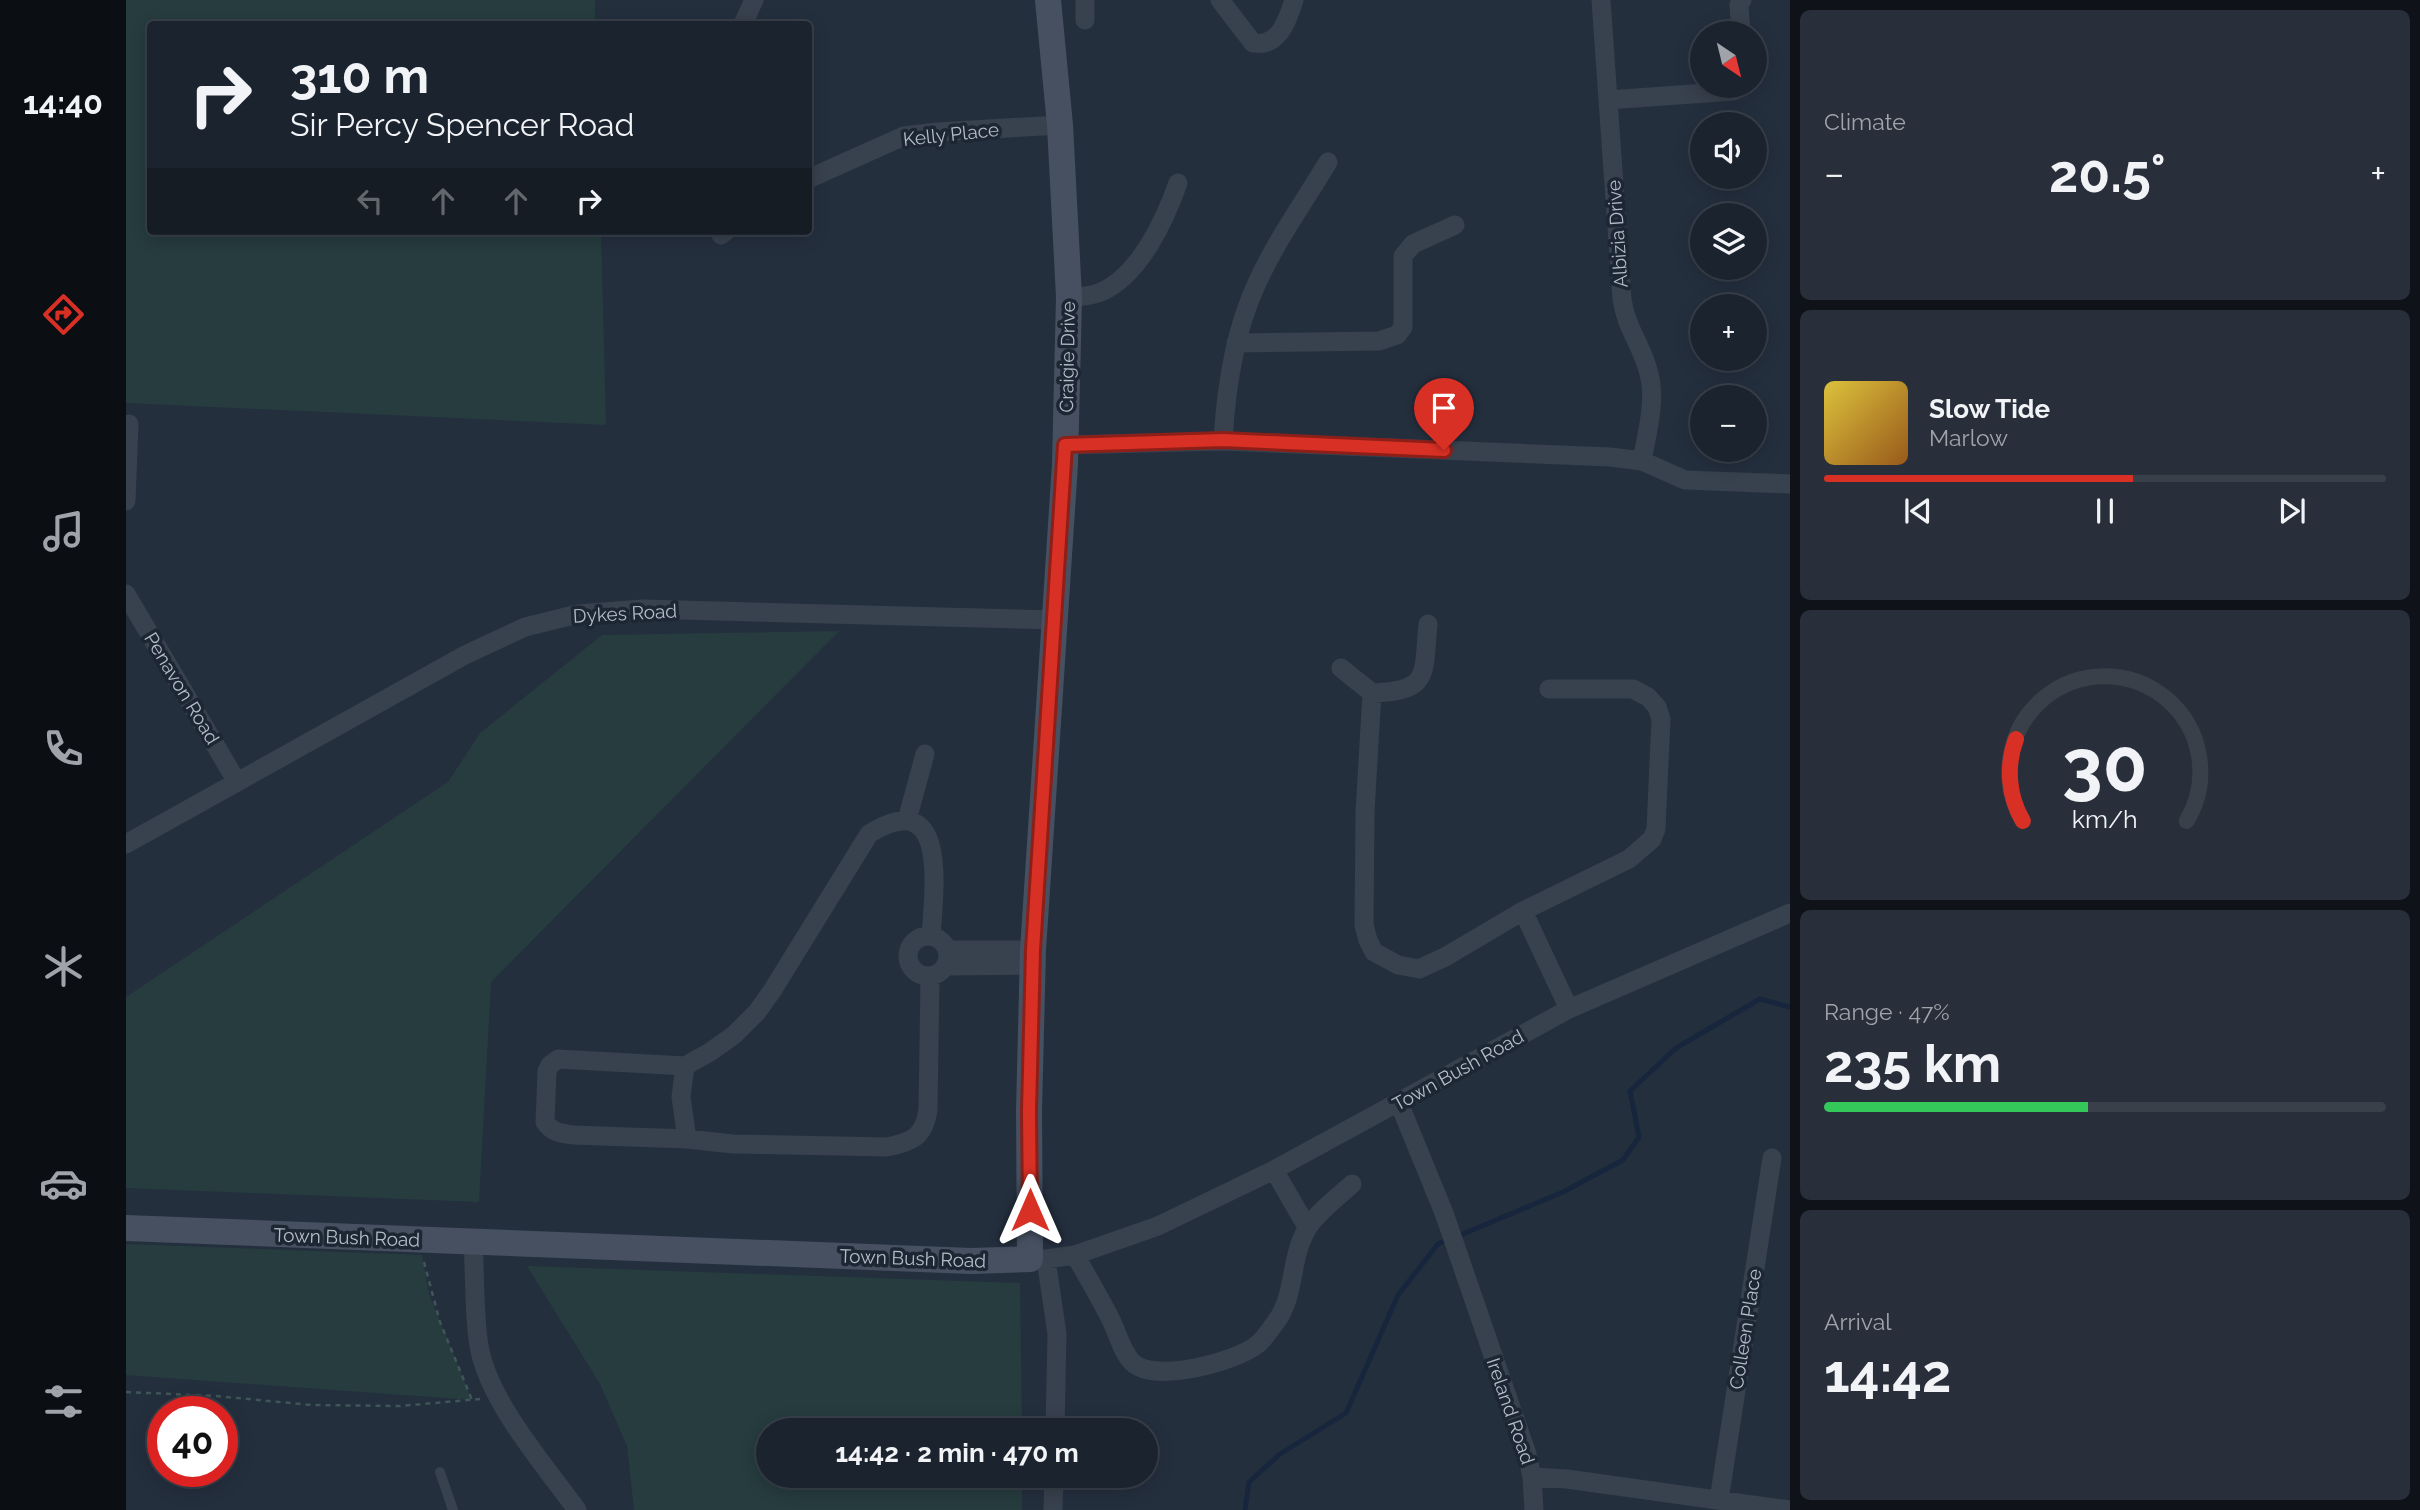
<!DOCTYPE html>
<html lang="en">
<head>
<meta charset="utf-8">
<style>
  :root { --surface:#1b232e; --page:#282f3a; --text:#f1f3f6; --muted:#a0a4aa; --line:#39404a; --accent:#d93025 }
  body { margin:0; font-family:Raleway,sans-serif; background:var(--page); color:var(--text); height:100vh; display:flex; flex-direction:column; font-size:26px; white-space:nowrap }
  * { box-sizing:border-box; margin:0 }
  p { font-size:23px; color:var(--muted) }
  .icon { flex:none; width:38px; height:38px; fill:none; stroke:currentColor; stroke-width:2; stroke-linecap:round; stroke-linejoin:round }
  .map { position:relative; flex:1; overflow:hidden }
  .sheet { display:flex; flex-direction:column; gap:10px; padding:10px; background:#0f1319; width:630px }
  .sheet>* { flex:none }
  .banner { position:absolute; left:21px; top:21px; width:665px; height:214px; border-radius:7px; box-shadow:0 4px 18px #0003,0 0 0 2px var(--line); background:#1b232e; color:var(--text); overflow:hidden }
  .needle { width:46px; rotate:145deg }
  .buttons { position:absolute; left:1564px; top:21px; display:grid; gap:14px }
  .buttons a { display:grid; place-items:center; width:77px; height:77px; border-radius:50%; background:var(--surface); box-shadow:0 4px 18px #0003,0 0 0 2px var(--line); font-size:35px }
  .speed { position:absolute; left:21px; top:1396px; display:flex; gap:14px; font-size:35px; font-weight:700; text-align:center }
  .speed>* { display:grid; place-content:center; width:91px; height:91px; border-radius:50%; background:var(--surface); box-shadow:0 4px 18px #0003,0 0 0 2px var(--line); line-height:1 }
  .speed .limit { border:10px solid #d22; background:#fff; color:#111 }
  .pin { position:absolute; display:grid; place-items:center; width:60px; height:60px; color:#fff; margin:-72px -30px; border-radius:50% 50% 50% 0; rotate:-45deg; box-shadow:0 0 7px #0007 }
  .pin .icon { rotate:45deg }
  .me { position:absolute; width:77px; margin:-38px; rotate:0deg; stroke-linejoin:round; filter:drop-shadow(0 0 5px #0008) }
  .turn { display:flex; align-items:center; gap:24px; height:147px; padding:0 28px; font-size:32px }
  .turn .icon { width:91px; height:91px; stroke-width:2.5 }
  .turn b { display:block; font-size:49px; line-height:60px }
  .lanes { display:flex; align-items:center; height:66px; padding:0 28px; background:#0003; justify-content:center; gap:35px; direction:ltr }
  .lanes .off { opacity:.35 }
  .big { font-size:52px; font-weight:700; line-height:1.1 }
  .sheet .tile { flex:1; display:flex; flex-direction:column; justify-content:center; gap:10px; min-width:0; padding:0 24px; border-radius:10px; background:var(--page) }
  .sheet .dial { align-items:center; gap:0 }
  .dial svg { height:182px; overflow:visible; fill:none; stroke:var(--line); stroke-width:7; stroke-linecap:round; text-anchor:middle }
  .dial text { fill:var(--text); stroke:none }
  .song { display:flex; align-items:center; gap:21px }
  .cover { width:84px; height:84px; border-radius:10px; background:linear-gradient(135deg,hsl(50 70% 55%),hsl(30 70% 35%)) }
  .played { height:7px; border-radius:4px; background:linear-gradient(90deg,var(--accent) 55%,var(--line) 55%) }
  .keys { display:flex; justify-content:space-around; direction:ltr }
  .heat { display:flex; justify-content:space-between; align-items:center; font-size:38px; direction:ltr }
  .charge { height:10px; border-radius:5px; background:linear-gradient(90deg,#34c759 47%,var(--line) 0) }
  .trip { position:absolute; left:630px; top:1418px; width:402px; height:70px; border-radius:35px; background:var(--surface); box-shadow:0 4px 18px #0003,0 0 0 2px var(--line); font-weight:700; line-height:70px; text-align:center }
  main { display:flex; flex:1; min-height:0 }
  .menu { display:flex; flex-direction:column; width:126px; justify-content:space-around; align-items:center; background:#0b0e12; color:var(--muted) }
  .menu .icon { width:49px; height:49px }
  .menu .active { color:var(--accent) }
  .menu b { font-size:32px; color:var(--text) }
  .map>svg:first-child { display:block }
  .green { fill:#263c3f }
  .lines { fill:none; stroke-linecap:round; stroke-linejoin:round }
  .stream { stroke:#17263c; stroke-width:5 }
  .path { stroke:#3f5557; stroke-width:2.5; stroke-dasharray:5 5; stroke-linecap:butt }
  .lane { stroke:#38414e; stroke-width:10 }
  .street { stroke:#38414e; stroke-width:19 }
  .secondary { stroke:#465061; stroke-width:26 }
  .route-casing { stroke:#8d1f18; stroke-width:18 }
  .route { stroke:#d93025; stroke-width:12 }
  .labels { text-anchor:middle; stroke-width:7; stroke-linejoin:round; paint-order:stroke }
  .street-label { font-size:19px; fill:#b4bcc9; stroke:#1d2633 }
</style>
</head>
<body>
<main>
<nav class="menu">
<b>14:40</b>
<svg class="icon active" aria-label="directions" viewBox="0 0 24 24"><path d="M12 3l9 9-9 9-9-9zM9 14v-3h6M13 9l2 2-2 2"/></svg>
<svg class="icon" aria-label="music" viewBox="0 0 24 24"><path d="M9 18V5l10-2v13"/><circle cx="6" cy="18" r="3"/><circle cx="16" cy="16" r="3"/></svg>
<svg class="icon" aria-label="phone" viewBox="0 0 24 24"><path d="M5 4h4l2 5-3 2q2 4 5 5l2-3 5 2v4C11 20 4 13 5 4z"/></svg>
<svg class="icon" aria-label="climate" viewBox="0 0 24 24"><path d="M12 3v18M4 7l16 10M4 17L20 7"/></svg>
<svg class="icon" aria-label="car" viewBox="0 0 24 24"><path d="M5 17H2v-5l4-1 3-4h7l3 4 3 1v5h-3M9 17h6M6 11h13"/><circle cx="7" cy="17" r="2"/><circle cx="17" cy="17" r="2"/></svg>
<svg class="icon" aria-label="filters" viewBox="0 0 24 24"><path d="M4 7h16M4 17h16"/><circle cx="9" cy="7" r="2"/><circle cx="15" cy="17" r="2"/></svg>
</nav>
<div class="map">
<svg width="1664" height="1510" viewBox="0 0 1664 1510">
  <rect width="100%" height="100%" fill="#242f3e"/>
  <path class="green" d="M 0,0 L 469,0 L 469,24 L 24,24 L 24,231 L 475,231 L 480,425 L 0,403 Z
    M 713,631 L 365,982 L 353,1202 L 0,1188 L 0,997 L 322,782 L 354,733 L 476,635 Z
    M 0,1244 L 296,1255 L 303,1294 L 346,1400 L 0,1375 Z
    M 401,1266 L 894,1283 L 896,1430 L 642,1430 L 642,1475 L 896,1475 L 896,1510 L 508,1510 L 501,1446 L 474,1384 Z"/>
  <g class="lines">
    <path class="stream" d="M 1332,1236 L 1437,1192 L 1497,1160 L 1513,1137 L 1504,1091 L 1550,1048 L 1634,999 L 1664,1007
      M 1119,1510 L 1123,1482 L 1154,1454 L 1220,1413 L 1272,1295 L 1312,1244 L 1323,1239"/>
    <path class="path" d="M 298,1262 L 314,1322 L 346,1400
      M 0,1392 L 90,1396 L 185,1405 L 274,1406 L 354,1399"/>
    <path class="lane" d="M 314,1472 L 327,1510"/>
    <path class="street" d="M 1094,0 L 1127,43 C 1153,48 1162,19 1168,0
      M 1475,0 L 1496,299 C 1500,328 1515,344 1522,370 C 1531,399 1521,432 1516,461
      M 959,20 L 959,0
      M 617,24 L 628,0
      M 1615,33 L 1613,5 L 1616,0
      M 1482,100 L 1608,91 L 1617,86
      M 682,179 L 778,136 L 811,132 L 934,125
      M 595,235 L 600,231
      M 943,297 C 954,297 965,296 975,292 C 1013,276 1039,220 1052,183
      M 1110,343 L 1253,341 L 1271,335 L 1277,327 L 1277,256 L 1287,244 L 1329,225
      M 1097,441 C 1100,387 1108,332 1131,283 C 1150,241 1178,202 1202,162
      M 939,445 L 1097,441 L 1484,457 L 1516,461 L 1559,480 L 1664,484
      M 0,501 L 3,424
      M 0,594 L 111,782
      M 1215,668 L 1246,693 C 1305,691 1297,675 1302,624
      M 1246,693 L 1239,812 L 1238,925 L 1242,940 L 1248,952 L 1272,965 L 1293,969 L 1319,957 L 1397,911 L 1503,859 L 1526,839 L 1530,829 L 1535,719 L 1531,707 L 1522,697 L 1507,689 L 1423,689
      M 781,820 L 799,754
      M 0,844 L 339,655 L 399,627 L 452,614 L 517,609 L 929,620
      M 1397,911 L 1443,1009
      M782 956a20 20 0 1 1 40 0a20 20 0 1 1-40 0Z
      M 821,950 L 907,950
      M 820,966 L 907,965
      M 804,977 L 802,1110 C 798,1137 786,1142 761,1147 L 607,1144 L 561,1139 L 447,1135 C 435,1133 426,1133 419,1122 L 421,1071 L 424,1065 L 432,1059 L 559,1066 L 584,1052 L 608,1035 L 631,1012 L 646,991 L 743,834 C 823,784 808,889 805,936
      M 559,1066 L 555,1097 L 561,1139
      M 1273,1103 L 1318,1213 L 1401,1454 L 1406,1477 L 1441,1479 L 1663,1510
      M 1148,1170 L 1181,1227
      M 347,1242 C 349,1274 348,1308 352,1339 C 358,1397 418,1464 451,1510
      M 949,1255 C 961,1276 974,1298 985,1320 C 992,1334 995,1350 1006,1362 C 1028,1384 1110,1362 1132,1344 C 1139,1338 1146,1327 1152,1319 C 1170,1291 1164,1257 1181,1229 C 1189,1214 1213,1196 1226,1184
      M 904,1259 L 920,1259 L 949,1255 L 1032,1226 L 1148,1170 L 1443,1009 L 1664,913
      M 920,1259 L 931,1334 L 929,1430
      M 1406,1477 L 1408,1510
      M 1593,1500 L 1646,1158
      M 927,1510 L 928,1475"/>
    <path class="secondary" d="M 0,1228 L 845,1261 L 904,1259 L 903,1111 L 907,950 L 939,464 L 943,297 L 934,125 L 922,0"/>
  </g>
  <g class="lines">
    <defs>
      <path id="route" d="M 904,1210 L 903,1111 L 907,950 L 939,445 L 1097,440 L 1318,450"/>
    </defs>
    <use href="#route" class="route-casing"/>
    <use href="#route" class="route"/>
  </g>
  <g class="labels">
    <g class="street-label">
      <text transform="translate(825 134) rotate(-6)" y="7">Kelly Place</text>
      <text transform="translate(1491 234) rotate(-94)" y="7">Albizia Drive</text>
      <text transform="translate(941 357) rotate(-89)" y="7">Craigie Drive</text>
      <text transform="translate(499 613) rotate(-3)" y="7">Dykes Road</text>
      <text transform="translate(56 688) rotate(59)" y="7">Penavon Road</text>
      <text transform="translate(1332 1070) rotate(-29)" y="7">Town Bush Road</text>
      <text transform="translate(221 1237) rotate(2)" y="7">Town Bush Road</text>
      <text transform="translate(787 1258) rotate(2)" y="7">Town Bush Road</text>
      <text transform="translate(1619 1329) rotate(-81)" y="7">Colleen Place</text>
      <text transform="translate(1385 1411) rotate(71)" y="7">Ireland Road</text>
    </g>
  </g>
</svg>
<div class="buttons">
<a><svg class="needle" viewBox="-14 -14 28 28"><path d="M0-13l5 13h-10z" fill="#e53935"/><path d="M0 13l5-13h-10z" fill="#a0a4aa"/></svg></a>
<a><svg class="icon" aria-label="sound" viewBox="0 0 24 24"><path d="M4 9h4l5-4v14l-5-4H4zM17 9q2 3 0 6"/></svg></a>
<a><svg class="icon" aria-label="layers" viewBox="0 0 24 24"><path d="M12 4l9 5-9 5-9-5zM3 14l9 5 9-5"/></svg></a>
<a>+</a>
<a>−</a>
</div>
<div class="speed"><div class="limit">40</div></div>
<div class="pin" style="left:1318px;top:450px;background:#d93025"><svg class="icon" aria-label="arrive" viewBox="0 0 24 24"><path d="M6 21V4h12l-3 4 3 4H6"/></svg></div>
<svg class="me" style="left:904px;top:1210px" viewBox="-20 -20 40 40"><path d="M0-17L14 15 0 8-14 15z" fill="#d93025" stroke="#fff" stroke-width="4"/></svg>
<div class="trip">14:42 · 2 min · 470 m</div>
<div class="banner">
<div class="turn"><svg class="icon" aria-label="right" viewBox="0 0 24 24"><path d="M7 20v-9h11M14 6l5 5-5 5"/></svg><div><b>310 m</b>Sir Percy Spencer Road</div></div>
<div class="lanes"><svg class="icon off" aria-label="left" viewBox="0 0 24 24"><path d="M17 20v-9H6M10 6l-5 5 5 5"/></svg><svg class="icon off" aria-label="ahead" viewBox="0 0 24 24"><path d="M12 20V5M6 11l6-6 6 6"/></svg><svg class="icon off" aria-label="ahead" viewBox="0 0 24 24"><path d="M12 20V5M6 11l6-6 6 6"/></svg><svg class="icon" aria-label="right" viewBox="0 0 24 24"><path d="M7 20v-9h11M14 6l5 5-5 5"/></svg></div>
</div>
</div>
<section class="sheet">
<div class="tile"><p>Climate</p>
<div class="heat"><a>−</a><b class="big">20.5°</b><a>+</a></div>
</div>
<div class="tile">
<div class="song"><i class="cover"></i><div><b>Slow Tide</b><p>Marlow</p></div></div>
<div class="played"></div>
<div class="keys"><svg class="icon" aria-label="previous" viewBox="0 0 24 24"><path d="M18 5L8 12l10 7zM5 5v14"/></svg><svg class="icon" aria-label="pause" viewBox="0 0 24 24"><path d="M8 5v14M16 5v14"/></svg><svg class="icon" aria-label="next" viewBox="0 0 24 24"><path d="M6 5l10 7-10 7zM19 5v14"/></svg></div>
</div>
<div class="tile dial"><svg viewBox="0 0 100 80">
<path d="M14 69A42 42 0 1 1 86 69"/>
<path d="M14 69A42 42 0 0 1 11 33" stroke="#d93025"/>
<text x="50" y="56" font-size="32" font-weight="700">30</text>
<text x="50" y="72" font-size="11">km/h</text>
</svg></div>
<div class="tile"><p>Range · 47%</p><b class="big">235 km</b><div class="charge"></div></div>
<div class="tile"><p>Arrival</p><b class="big">14:42</b></div>
</section>
</main>
</body>
</html>
